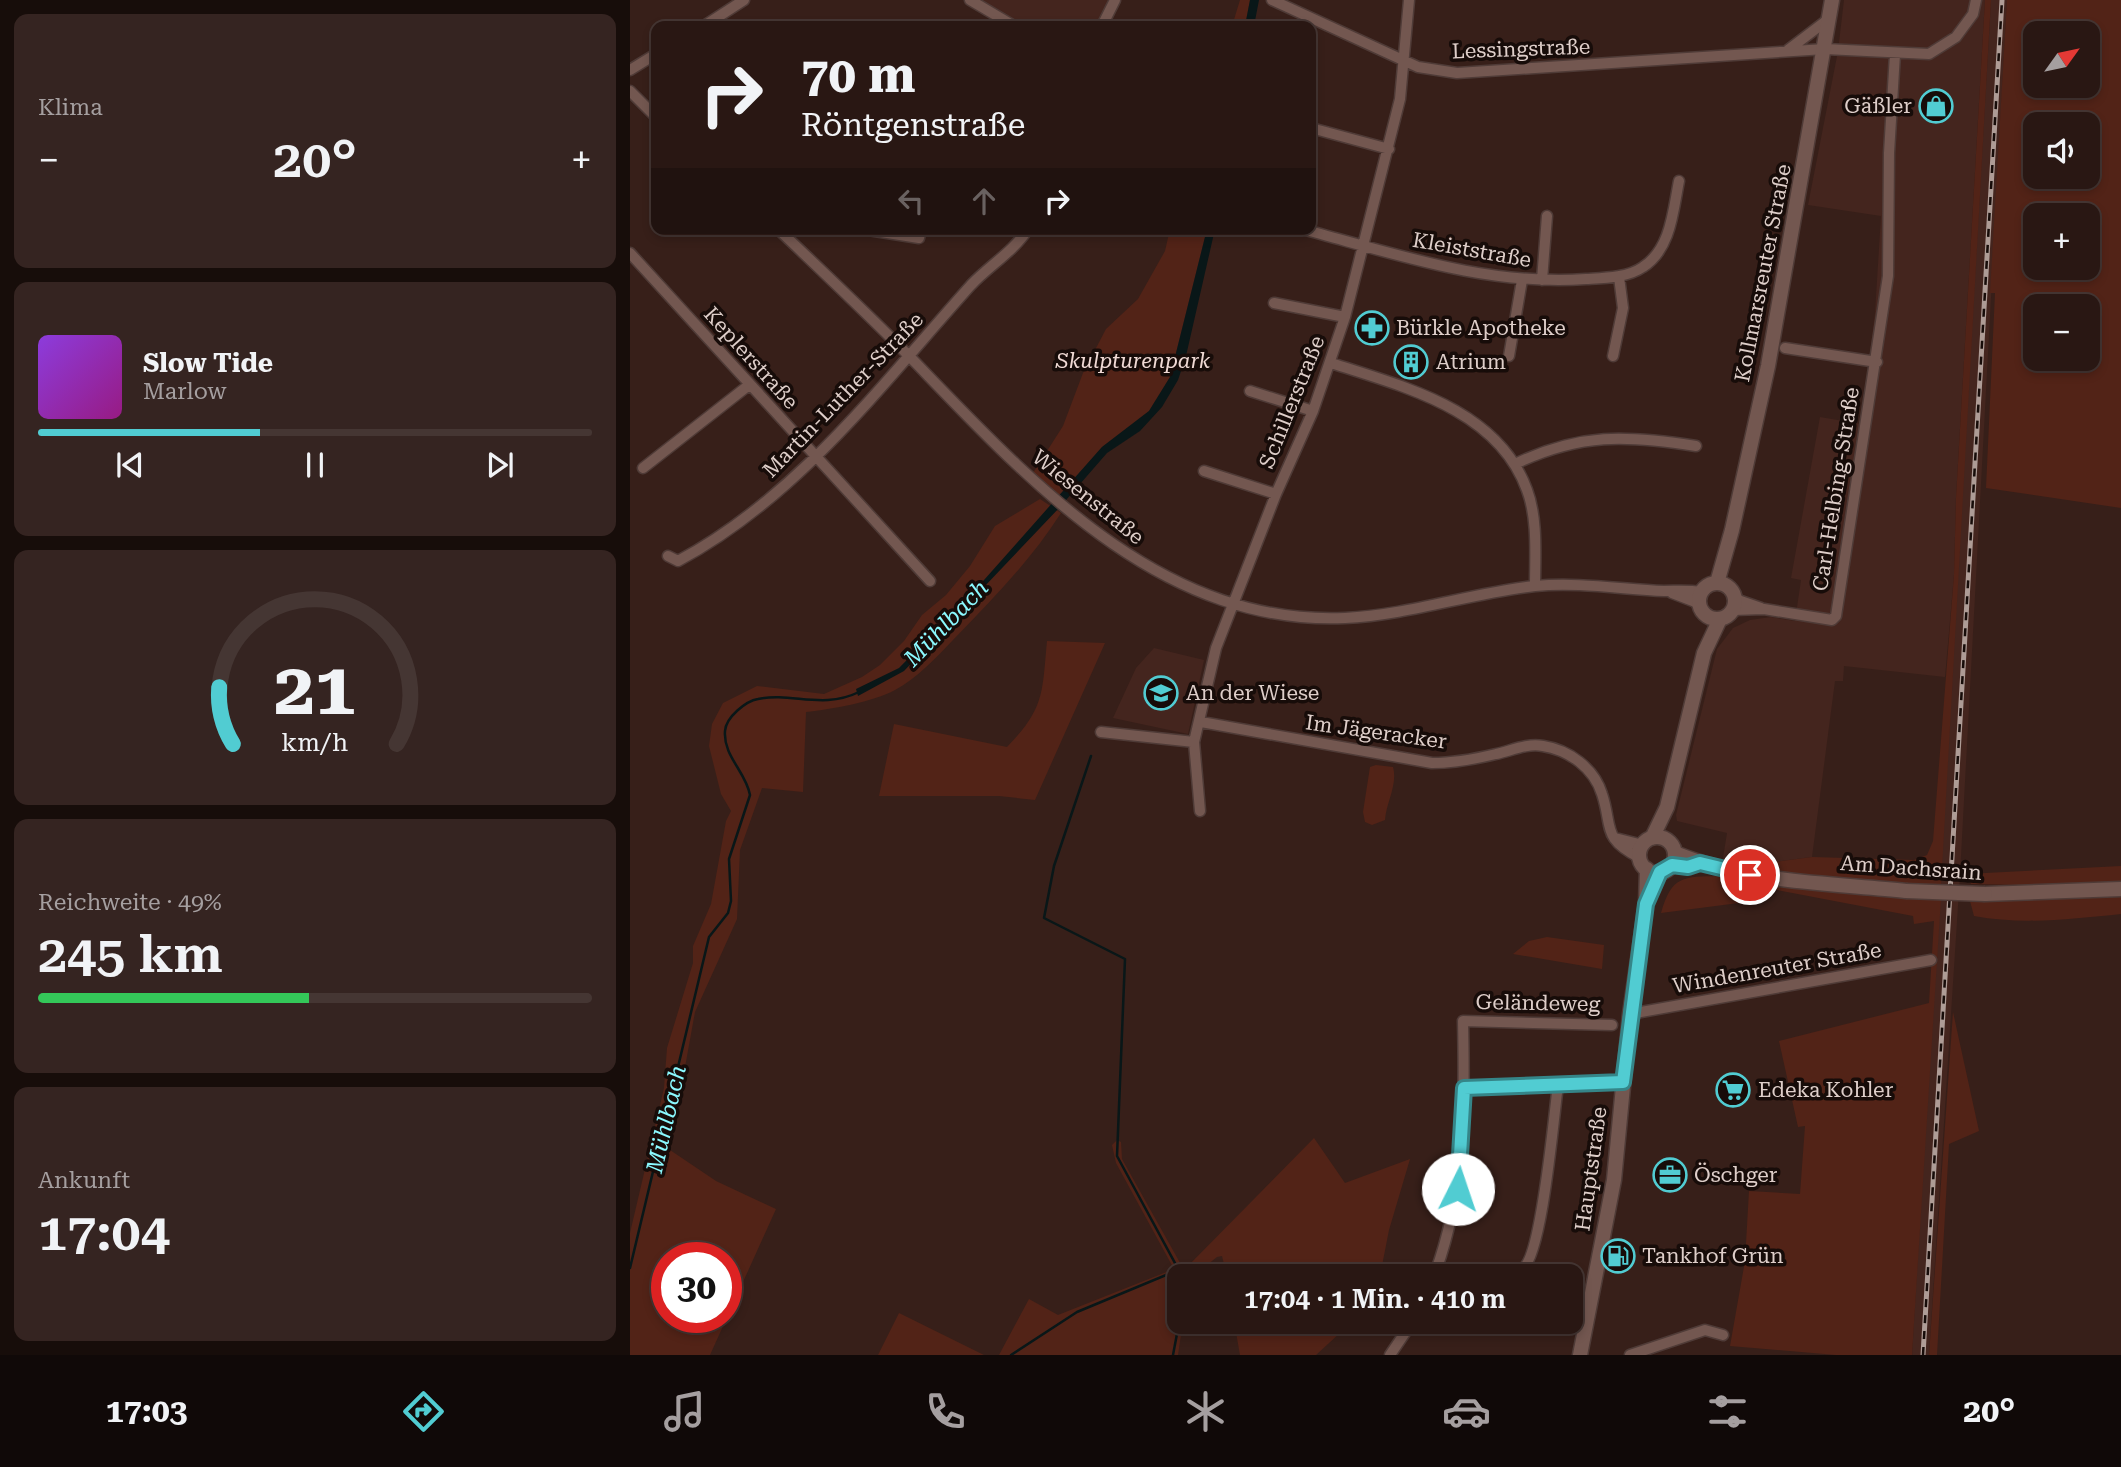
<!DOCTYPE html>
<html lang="de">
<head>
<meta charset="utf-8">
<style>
  :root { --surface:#291713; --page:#352421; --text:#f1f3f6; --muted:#a59fa0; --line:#453633; --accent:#51ccd2 }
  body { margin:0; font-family:"Roboto Serif",serif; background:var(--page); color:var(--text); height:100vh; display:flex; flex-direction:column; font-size:26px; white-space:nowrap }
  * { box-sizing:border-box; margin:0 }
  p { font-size:23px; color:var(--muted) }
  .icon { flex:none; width:38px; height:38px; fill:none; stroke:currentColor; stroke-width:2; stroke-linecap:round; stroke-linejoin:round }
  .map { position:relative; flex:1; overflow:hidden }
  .drawer { display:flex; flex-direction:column; gap:14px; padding:14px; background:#170d0a; width:630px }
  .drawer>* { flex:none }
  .top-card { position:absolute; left:21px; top:21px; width:665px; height:214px; border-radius:14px; box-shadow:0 4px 10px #0003,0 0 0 2px var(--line); background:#291713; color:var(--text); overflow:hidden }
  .needle { width:46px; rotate:57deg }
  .fabs { position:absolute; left:1393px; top:21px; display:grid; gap:14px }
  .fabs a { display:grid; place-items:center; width:77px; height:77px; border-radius:14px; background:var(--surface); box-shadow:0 4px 10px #0003,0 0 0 2px var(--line); font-size:35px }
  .speed { position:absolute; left:21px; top:1242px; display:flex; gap:14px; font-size:35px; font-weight:700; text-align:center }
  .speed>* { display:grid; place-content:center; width:91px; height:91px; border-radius:50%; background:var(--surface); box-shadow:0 4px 10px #0003,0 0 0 2px var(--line); line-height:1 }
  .speed .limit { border:10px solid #d22; background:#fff; color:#111 }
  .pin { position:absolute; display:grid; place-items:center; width:60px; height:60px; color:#fff; margin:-30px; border:4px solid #fff; border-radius:50%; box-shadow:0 2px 7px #0007 }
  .me { position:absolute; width:77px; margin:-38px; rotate:4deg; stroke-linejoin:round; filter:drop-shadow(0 0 5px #0008) }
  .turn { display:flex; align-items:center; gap:24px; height:147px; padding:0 35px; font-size:32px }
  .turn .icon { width:91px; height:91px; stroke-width:2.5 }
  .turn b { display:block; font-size:49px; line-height:60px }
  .lanes { display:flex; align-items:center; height:66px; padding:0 35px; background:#0003; justify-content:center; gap:35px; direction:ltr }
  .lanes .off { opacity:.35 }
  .big { font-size:52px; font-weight:600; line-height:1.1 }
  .drawer .card { flex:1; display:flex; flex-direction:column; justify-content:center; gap:10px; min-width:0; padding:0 24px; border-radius:14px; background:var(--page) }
  .drawer .dial { align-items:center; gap:0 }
  .dial svg { height:182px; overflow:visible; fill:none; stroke:var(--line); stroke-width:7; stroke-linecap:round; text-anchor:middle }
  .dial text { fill:var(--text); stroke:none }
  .song { display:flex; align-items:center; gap:21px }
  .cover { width:84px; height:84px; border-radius:10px; background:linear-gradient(135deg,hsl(270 70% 55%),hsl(310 70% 35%)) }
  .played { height:7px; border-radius:4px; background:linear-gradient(90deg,var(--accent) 40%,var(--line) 40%) }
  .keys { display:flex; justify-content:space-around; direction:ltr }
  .heat { display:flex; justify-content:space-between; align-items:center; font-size:38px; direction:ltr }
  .charge { height:10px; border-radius:5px; background:linear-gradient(90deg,#34c759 49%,var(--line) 0) }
  .trip { position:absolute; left:537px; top:1264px; width:416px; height:70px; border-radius:14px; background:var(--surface); box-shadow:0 4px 10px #0003,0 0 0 2px var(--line); font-weight:600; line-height:70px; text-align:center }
  .tabs { display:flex; height:112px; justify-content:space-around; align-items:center; background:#100908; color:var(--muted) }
  .tabs .icon { width:49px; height:49px }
  .tabs .current { color:var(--accent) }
  .tabs b { font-size:32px; color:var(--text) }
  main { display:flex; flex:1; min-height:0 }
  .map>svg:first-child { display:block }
  .built { fill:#44251e }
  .green { fill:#522317; fill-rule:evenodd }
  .water { fill:#091718 }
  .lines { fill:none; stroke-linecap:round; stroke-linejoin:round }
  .stream { stroke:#091718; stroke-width:2.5 }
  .street-casing { stroke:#4f3b37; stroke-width:13 }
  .secondary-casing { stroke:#4f3b37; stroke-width:17 }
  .street { stroke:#735750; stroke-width:10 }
  .secondary { stroke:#735750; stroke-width:14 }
  .rail-casing { stroke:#ae9c96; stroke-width:5 }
  .rail { stroke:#170c09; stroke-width:2.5; stroke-dasharray:8; stroke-linecap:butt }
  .secondary-bridge-casing { stroke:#4f3b37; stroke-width:17; stroke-linecap:butt }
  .secondary-bridge { stroke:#735750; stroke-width:14 }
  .route-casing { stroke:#358588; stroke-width:18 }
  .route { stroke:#51ccd2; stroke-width:12 }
  .labels { text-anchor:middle; stroke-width:7; stroke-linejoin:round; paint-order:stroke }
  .street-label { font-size:21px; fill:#decec9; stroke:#170c09 }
  .poi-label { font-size:21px; fill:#decec9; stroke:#170c09; text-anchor:start }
  .park-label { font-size:21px; font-style:italic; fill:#f0dad5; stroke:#170c09 }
  .water-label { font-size:23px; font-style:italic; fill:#8bf9ff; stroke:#170c09 }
</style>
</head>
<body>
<main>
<section class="drawer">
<div class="card"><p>Klima</p>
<div class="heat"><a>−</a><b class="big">20°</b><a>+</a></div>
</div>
<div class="card">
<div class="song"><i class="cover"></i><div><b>Slow Tide</b><p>Marlow</p></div></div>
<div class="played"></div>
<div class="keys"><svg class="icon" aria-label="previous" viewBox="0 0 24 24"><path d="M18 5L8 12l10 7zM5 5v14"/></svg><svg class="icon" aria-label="pause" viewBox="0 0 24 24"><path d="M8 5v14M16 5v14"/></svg><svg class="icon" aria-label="next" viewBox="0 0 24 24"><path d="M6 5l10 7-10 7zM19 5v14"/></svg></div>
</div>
<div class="card dial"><svg viewBox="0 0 100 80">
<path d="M14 69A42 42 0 1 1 86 69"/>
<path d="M14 69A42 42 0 0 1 8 44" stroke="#51ccd2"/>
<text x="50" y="56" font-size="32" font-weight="700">21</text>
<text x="50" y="72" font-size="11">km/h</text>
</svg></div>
<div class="card"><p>Reichweite · 49%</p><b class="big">245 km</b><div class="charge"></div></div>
<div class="card"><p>Ankunft</p><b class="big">17:04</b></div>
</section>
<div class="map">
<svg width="1491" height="1355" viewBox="0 0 1491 1355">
  <rect width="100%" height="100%" fill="#371f19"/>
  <path class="built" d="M 348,0 L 485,0 L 471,26 L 391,26 Z
    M 1214,0 L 1355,0 L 1326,498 L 1324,575 L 1315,677 L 1214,666 L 1213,681 L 1205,681 L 1182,857 L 1128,864 L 1125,870 L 1092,864 L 1097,833 L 1047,821 L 1046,815 L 1087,649 L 1103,628 L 1120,620 L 1141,617 L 1165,621 L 1171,580 L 1161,578 L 1190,417 L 1231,424 L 1245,313 L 1251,216 L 1178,205 L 1208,51 Z
    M 1361,0 L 1377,0 L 1330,875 L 1299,1355 L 1282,1355 Z
    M 524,648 L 574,660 L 558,734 L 483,718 L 506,668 Z"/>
  <path class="green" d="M 610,0 L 620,0 L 615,26 L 602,26 Z
    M 1355,0 L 1361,0 L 1311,886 L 1125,870 L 1128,864 L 1182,857 L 1284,860 L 1297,855 L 1303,841 L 1324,575 L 1326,498 Z
    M 1377,0 L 1491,0 L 1491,508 L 1356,488 L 1365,293 L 1360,293 ZM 1405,33 L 1458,33 L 1458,86 L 1405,86 ZM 1405,124 L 1458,124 L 1458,177 L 1405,177 ZM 1405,215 L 1458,215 L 1458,268 L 1405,268 ZM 1405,306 L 1458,306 L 1458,359 L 1405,359 Z
    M 540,229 L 577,229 L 540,377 L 519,411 L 472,447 L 431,495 L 428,494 L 403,473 L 433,426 L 453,373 L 476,329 L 508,299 L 535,251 Z
    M 410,499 L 431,513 C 401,560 362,600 323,640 C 306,658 287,678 265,690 C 243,702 202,709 176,712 L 173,792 L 132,788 L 110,850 L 107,919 L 65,1012 L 40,1150 L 86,1181 L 146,1209 L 80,1355 L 0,1355 L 0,1233 L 34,1088 L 37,1048 L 63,963 L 63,946 L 81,904 L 96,821 L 101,811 L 91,794 L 79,746 L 82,724 L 93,703 L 127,686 L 194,694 L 232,677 L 250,665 L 274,641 L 292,615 L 316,595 L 340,566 L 365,526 ZM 37,1258 L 96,1258 L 96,1318 L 37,1318 Z
    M 417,641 L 475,643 L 405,800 L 369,796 L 249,796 L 264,724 L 377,747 C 415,708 412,693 417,641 Z
    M 746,765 L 763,767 C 768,784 756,803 755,820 L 742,825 L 735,822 L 733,812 L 740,767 Z
    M 1491,866 L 1491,882 L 1445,886 L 1341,884 L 1336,874 Z
    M 1089,876 L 1311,898 L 1282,1355 L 1206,1355 L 1100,1346 L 1115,1261 L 1119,1191 L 1170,1194 L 1175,1126 L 1168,1127 L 1149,1041 L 1299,1003 L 1304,921 L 1284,924 L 1283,916 L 1142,889 L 1140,899 L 1031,913 C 1042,875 1053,877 1089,876 Z
    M 1491,897 L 1491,914 C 1443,919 1392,925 1344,916 L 1340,901 Z
    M 917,937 L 974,945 L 972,969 L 883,954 L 899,941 Z
    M 1323,1012 L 1349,1131 L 1319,1144 L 1307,1355 L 1299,1355 Z
    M 684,1138 L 715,1183 L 780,1159 L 759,1230 L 750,1276 L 597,1276 L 592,1256 L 587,1257 L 563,1276 L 550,1276 L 550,1321 L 553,1321 L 548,1355 L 369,1355 L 399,1299 L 428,1315 L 544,1269 L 486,1163 L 482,1145 L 487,1140 L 491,1142 L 492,1159 L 554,1270 Z
    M 269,1313 L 354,1355 L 248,1355 Z
    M 604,1321 L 723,1321 L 686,1355 L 610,1355 Z"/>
  <path class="water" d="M 620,0 L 629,0 L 624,26 L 615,26 Z
    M 577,229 L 585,229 L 556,356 L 548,380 L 532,407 L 510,431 L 477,453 L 430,507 L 274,671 L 228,696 L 226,689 L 269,668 L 338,598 L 472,447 L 519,411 L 540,377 Z"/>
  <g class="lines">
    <path class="stream" d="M 461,756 L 424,866 L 414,918 L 495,959 L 487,1156 L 552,1276
      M 0,1268 L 79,937 L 98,913 L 101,901 L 99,859 L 120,795 C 116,772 93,756 95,731 C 96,717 116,701 128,699 C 163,692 192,710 229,692
      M 381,1355 L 447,1312 L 548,1270
      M 543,1355 L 550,1318"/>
    <defs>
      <path id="street" d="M 340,0 L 384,26
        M 642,0 L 788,67 L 827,73 L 1195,49 L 1299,54 L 1326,37 L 1343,14 L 1346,0
        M 74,26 L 114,0
        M 472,26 L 485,0
        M 1158,50 L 1200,18
        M 0,70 L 26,54
        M 0,91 L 26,117
        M 681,128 L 759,149
        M 148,229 C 193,272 239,315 283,360 C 400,481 531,626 715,618 C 779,615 841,593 905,586 C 948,582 991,589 1034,591 C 1047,591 1058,590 1071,592
        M 232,229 L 289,238 L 291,229
        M 672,229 C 766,254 857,286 956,279 C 974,278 997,278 1013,267 C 1041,249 1043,211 1049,181
        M 0,253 L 300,581
        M 912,280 L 917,216
        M 644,303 L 715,317
        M 1155,348 L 1247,362
        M 879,356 L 892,280
        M 983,356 L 993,308 L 989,277
        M 701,363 C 774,387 868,409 897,490 C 908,519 905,556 905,586
        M 620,391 L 683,411
        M 885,464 C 950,433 996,435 1066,446
        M 13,468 L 119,385
        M 574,471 L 646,494
        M 38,556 L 48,561 C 168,497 252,384 341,285 C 359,266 384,251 398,229
        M 1042,593 L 1068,603
        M 1105,599 L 1131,608
        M 1103,610 L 1134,609 L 1202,620 L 1206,616 L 1258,276 L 1259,153 L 1265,54
        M 571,722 L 802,763 C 824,763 845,759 866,754 C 881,751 896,743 913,746 C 939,750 964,768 972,794 C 983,827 971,838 1010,858
        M 471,732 L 564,742
        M 570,811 L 564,742 L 586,648 L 646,494 L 683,411 L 715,317 L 770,99 L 779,0
        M 985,838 L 1013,845
        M 1000,1014 L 1301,960
        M 834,1088 L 993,1082
        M 804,1276 C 835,1194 835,1108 833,1021 L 982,1025
        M 854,1276 C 865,1274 882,1274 892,1269 C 912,1258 924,1113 928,1085
        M 760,1355 L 783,1321
        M 1000,1355 L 1075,1330 L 1093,1335"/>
      <path id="secondary" d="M1069 601a18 18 0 1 1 36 0a18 18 0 1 1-36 0Z
        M 1087,583 L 1102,530 L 1138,366 L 1202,0
        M1009 855a18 18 0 1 1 36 0a18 18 0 1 1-36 0Z
        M 1022,838 L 1037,807 L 1074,653 L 1090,619
        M 1045,853 C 1117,883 1200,883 1276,891
        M 1355,894 L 1491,889
        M 950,1355 L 984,1180 L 1000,1014 L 1016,904 L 1017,869"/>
    </defs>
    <use href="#street" class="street-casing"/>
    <use href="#secondary" class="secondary-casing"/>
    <use href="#street" class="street"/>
    <use href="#secondary" class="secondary"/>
    <defs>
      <path id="rail" d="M 1293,1355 L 1372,0"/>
    </defs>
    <use href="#rail" class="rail-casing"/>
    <use href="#rail" class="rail"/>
    <defs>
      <path id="secondary-bridge" d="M 1276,891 L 1355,894"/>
    </defs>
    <use href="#secondary-bridge" class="secondary-bridge-casing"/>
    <use href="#secondary-bridge" class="secondary-bridge"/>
  </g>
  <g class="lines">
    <defs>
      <path id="route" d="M 828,1189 L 834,1088 L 993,1082 L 1016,904 L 1030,872 L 1042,865 L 1058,867 L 1070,863 L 1120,875"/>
    </defs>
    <use href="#route" class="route-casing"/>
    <use href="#route" class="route"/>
  </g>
  <defs>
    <symbol id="shop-ring" viewBox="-11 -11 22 22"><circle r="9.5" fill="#170c09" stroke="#51ccd2" stroke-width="1.5"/><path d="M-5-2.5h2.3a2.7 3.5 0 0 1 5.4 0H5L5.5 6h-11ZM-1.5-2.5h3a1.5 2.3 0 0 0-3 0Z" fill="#51ccd2"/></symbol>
    <symbol id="pharmacy-ring" viewBox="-11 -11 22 22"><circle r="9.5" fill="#170c09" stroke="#51ccd2" stroke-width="1.5"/><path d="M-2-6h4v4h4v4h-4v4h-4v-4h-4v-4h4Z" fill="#51ccd2"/></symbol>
    <symbol id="building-ring" viewBox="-11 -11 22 22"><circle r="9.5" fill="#170c09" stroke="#51ccd2" stroke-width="1.5"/><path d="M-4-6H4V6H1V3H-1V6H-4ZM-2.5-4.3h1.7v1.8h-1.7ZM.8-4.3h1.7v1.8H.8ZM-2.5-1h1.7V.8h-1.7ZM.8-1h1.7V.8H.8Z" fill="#51ccd2"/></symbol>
    <symbol id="school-ring" viewBox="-11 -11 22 22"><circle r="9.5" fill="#170c09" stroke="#51ccd2" stroke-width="1.5"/><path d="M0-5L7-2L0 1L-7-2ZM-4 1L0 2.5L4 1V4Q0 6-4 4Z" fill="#51ccd2"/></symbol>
    <symbol id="supermarket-ring" viewBox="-11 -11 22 22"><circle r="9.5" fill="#170c09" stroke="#51ccd2" stroke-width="1.5"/><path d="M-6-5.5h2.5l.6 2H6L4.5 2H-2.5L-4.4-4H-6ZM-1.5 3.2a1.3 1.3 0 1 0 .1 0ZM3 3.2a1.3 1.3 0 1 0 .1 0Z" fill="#51ccd2"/></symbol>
    <symbol id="office-ring" viewBox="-11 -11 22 22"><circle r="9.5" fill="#170c09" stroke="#51ccd2" stroke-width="1.5"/><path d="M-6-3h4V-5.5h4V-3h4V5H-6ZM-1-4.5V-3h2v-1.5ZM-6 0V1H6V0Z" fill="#51ccd2"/></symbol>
    <symbol id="fuel-ring" viewBox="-11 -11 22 22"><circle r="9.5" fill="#170c09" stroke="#51ccd2" stroke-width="1.5"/><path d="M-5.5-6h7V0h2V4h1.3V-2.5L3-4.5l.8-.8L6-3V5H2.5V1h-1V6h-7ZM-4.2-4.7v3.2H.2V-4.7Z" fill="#51ccd2"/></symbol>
  </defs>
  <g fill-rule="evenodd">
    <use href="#shop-ring" x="1287" y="87" width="38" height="38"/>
    <use href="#pharmacy-ring" x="723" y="309" width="38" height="38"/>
    <use href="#building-ring" x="762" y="343" width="38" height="38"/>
    <use href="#school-ring" x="512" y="674" width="38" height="38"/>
    <use href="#supermarket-ring" x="1084" y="1071" width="38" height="38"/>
    <use href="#office-ring" x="1021" y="1156" width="38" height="38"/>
    <use href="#fuel-ring" x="969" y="1237" width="38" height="38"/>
  </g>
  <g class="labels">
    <g class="street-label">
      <text transform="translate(891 49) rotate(-2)" y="7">Lessingstraße</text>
      <text transform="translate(842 250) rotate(10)" y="7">Kleiststraße</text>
      <text transform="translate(1133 273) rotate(-79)" y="7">Kollmarsreuter Straße</text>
      <text transform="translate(121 358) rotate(48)" y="7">Keplerstraße</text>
      <text transform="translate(213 395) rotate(-46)" y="7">Martin-Luther-Straße</text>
      <text transform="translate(662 402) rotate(-68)" y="7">Schillerstraße</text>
      <text transform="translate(1206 489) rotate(-81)" y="7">Carl-Helbing-Straße</text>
      <text transform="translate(458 497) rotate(39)" y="7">Wiesenstraße</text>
      <text transform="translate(746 732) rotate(8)" y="7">Im Jägeracker</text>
      <text transform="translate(1281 868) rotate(4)" y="7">Am Dachsrain</text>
      <text transform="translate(1147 968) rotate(-10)" y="7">Windenreuter Straße</text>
      <text transform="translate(908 1003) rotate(1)" y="7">Geländeweg</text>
      <text transform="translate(961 1169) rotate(-82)" y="7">Hauptstraße</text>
    </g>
    <g class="poi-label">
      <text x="1282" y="113" text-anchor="end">Gäßler</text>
      <text x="766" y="335">Bürkle Apotheke</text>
      <text x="806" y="369">Atrium</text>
      <text x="556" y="700">An der Wiese</text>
      <text x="1128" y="1097">Edeka Kohler</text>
      <text x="1064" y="1182">Öschger</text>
      <text x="1012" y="1263">Tankhof Grün</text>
    </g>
    <g class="park-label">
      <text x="503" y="368">Skulpturenpark</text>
    </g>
    <g class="water-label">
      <text transform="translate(316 623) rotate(-46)" y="8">Mühlbach</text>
      <text transform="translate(36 1119) rotate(-77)" y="8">Mühlbach</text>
    </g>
  </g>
</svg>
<div class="fabs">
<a><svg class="needle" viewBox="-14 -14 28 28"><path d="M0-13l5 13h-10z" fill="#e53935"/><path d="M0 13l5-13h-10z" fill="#a59fa0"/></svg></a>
<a><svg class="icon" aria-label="sound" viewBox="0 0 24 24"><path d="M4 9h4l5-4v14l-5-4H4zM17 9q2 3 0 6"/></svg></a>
<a>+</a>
<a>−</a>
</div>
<div class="speed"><div class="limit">30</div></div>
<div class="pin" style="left:1120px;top:875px;background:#d93025"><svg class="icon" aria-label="arrive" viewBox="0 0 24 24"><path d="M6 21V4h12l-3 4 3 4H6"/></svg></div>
<svg class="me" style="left:828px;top:1189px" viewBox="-20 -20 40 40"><circle r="19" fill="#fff"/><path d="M0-13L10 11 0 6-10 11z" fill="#51ccd2"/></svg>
<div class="trip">17:04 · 1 Min. · 410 m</div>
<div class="top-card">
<div class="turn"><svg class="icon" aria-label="right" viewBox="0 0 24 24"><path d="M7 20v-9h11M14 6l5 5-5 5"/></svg><div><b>70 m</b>Röntgenstraße</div></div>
<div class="lanes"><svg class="icon off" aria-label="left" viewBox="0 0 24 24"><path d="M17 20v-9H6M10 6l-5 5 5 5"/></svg><svg class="icon off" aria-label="ahead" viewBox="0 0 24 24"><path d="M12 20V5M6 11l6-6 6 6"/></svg><svg class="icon" aria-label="right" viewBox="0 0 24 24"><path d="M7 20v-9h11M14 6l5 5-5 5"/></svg></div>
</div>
</div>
</main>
<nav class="tabs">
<b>17:03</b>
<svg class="icon current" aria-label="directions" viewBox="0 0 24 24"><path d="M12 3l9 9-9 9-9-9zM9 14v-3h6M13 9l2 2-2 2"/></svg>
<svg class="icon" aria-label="music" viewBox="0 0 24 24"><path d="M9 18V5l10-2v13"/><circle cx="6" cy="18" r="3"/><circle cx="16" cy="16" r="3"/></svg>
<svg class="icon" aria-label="phone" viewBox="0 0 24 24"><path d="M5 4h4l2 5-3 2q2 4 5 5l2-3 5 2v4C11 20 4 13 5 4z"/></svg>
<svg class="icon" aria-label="climate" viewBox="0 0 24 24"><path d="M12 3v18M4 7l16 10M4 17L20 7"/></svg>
<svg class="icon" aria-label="car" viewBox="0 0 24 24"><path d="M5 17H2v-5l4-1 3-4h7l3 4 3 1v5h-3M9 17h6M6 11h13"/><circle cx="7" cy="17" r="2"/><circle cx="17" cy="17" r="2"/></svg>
<svg class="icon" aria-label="filters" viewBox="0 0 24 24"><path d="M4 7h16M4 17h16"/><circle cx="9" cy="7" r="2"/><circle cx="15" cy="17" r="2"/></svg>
<b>20°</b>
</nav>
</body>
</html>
